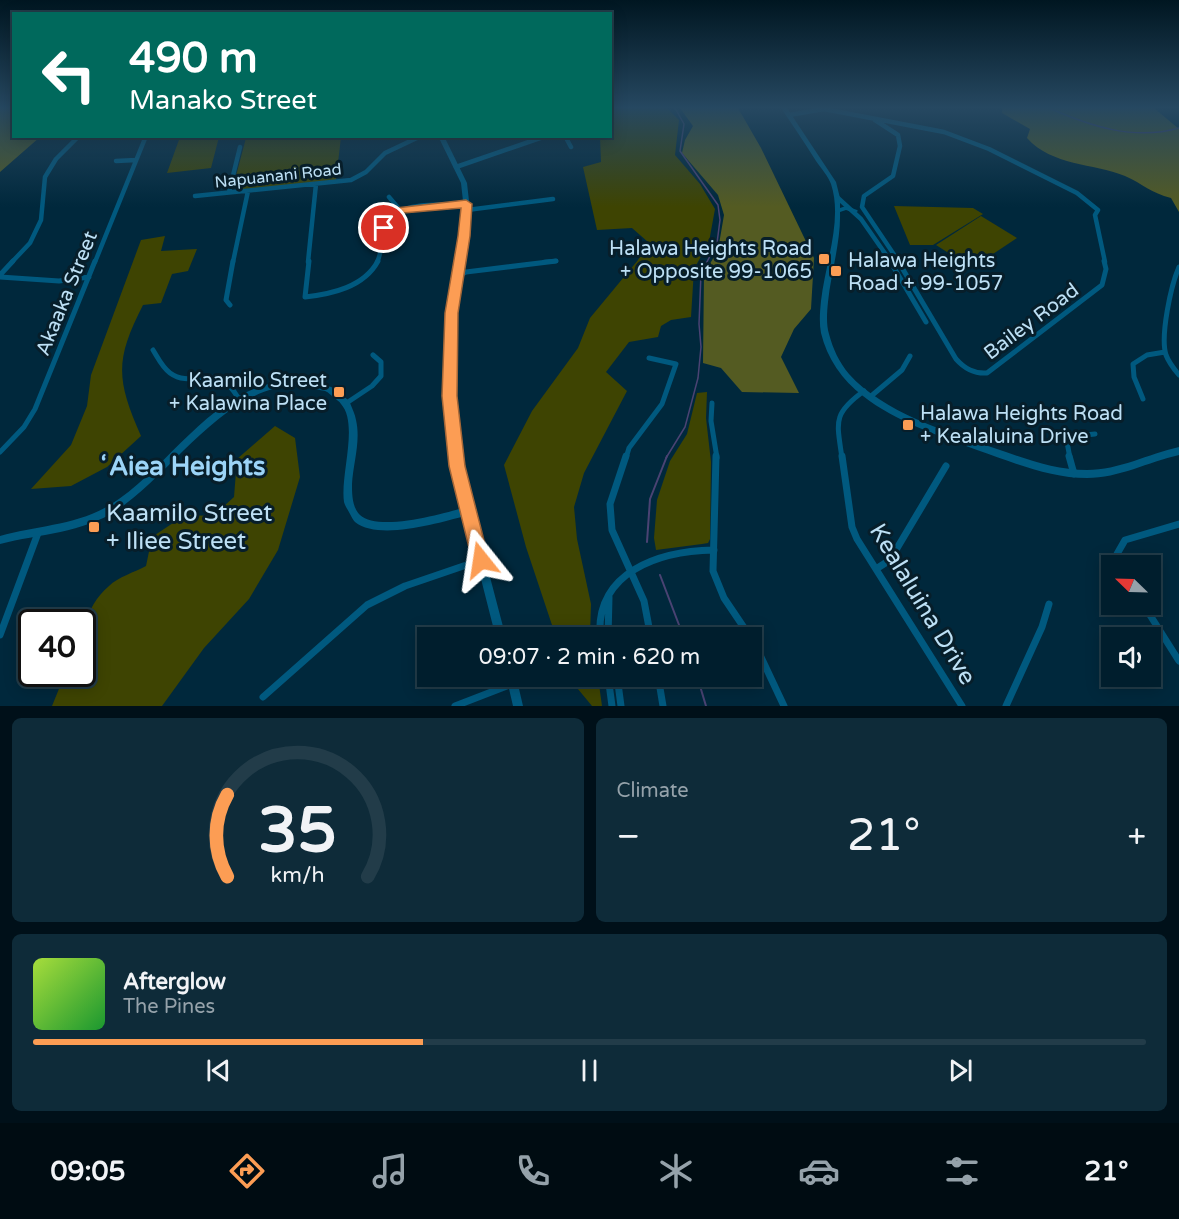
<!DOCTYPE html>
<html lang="en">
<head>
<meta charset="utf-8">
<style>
  :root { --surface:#001e2d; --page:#0e2b39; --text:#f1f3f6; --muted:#95a2aa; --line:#223c49; --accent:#fc9d54 }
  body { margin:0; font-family:"Varela Round",sans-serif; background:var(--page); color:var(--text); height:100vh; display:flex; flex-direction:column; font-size:22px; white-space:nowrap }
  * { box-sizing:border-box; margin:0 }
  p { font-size:20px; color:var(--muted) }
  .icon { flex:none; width:33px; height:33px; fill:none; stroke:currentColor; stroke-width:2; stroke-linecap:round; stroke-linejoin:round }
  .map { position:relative; height:706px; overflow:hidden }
  .drawer { display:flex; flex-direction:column; gap:12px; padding:12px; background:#001019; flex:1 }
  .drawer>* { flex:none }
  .guide { position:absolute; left:12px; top:12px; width:600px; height:126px; border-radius:0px; box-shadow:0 3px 15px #0003,0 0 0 2px var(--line); background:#00695c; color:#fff; overflow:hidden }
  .needle { width:39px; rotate:293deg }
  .tools { position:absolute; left:1101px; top:555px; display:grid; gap:12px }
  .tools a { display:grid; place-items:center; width:60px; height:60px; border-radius:0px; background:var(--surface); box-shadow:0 3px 15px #0003,0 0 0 2px var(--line); font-size:30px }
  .speed { position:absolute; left:18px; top:609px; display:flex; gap:12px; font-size:30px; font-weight:700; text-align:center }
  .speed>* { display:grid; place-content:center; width:78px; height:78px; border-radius:50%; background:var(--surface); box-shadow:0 3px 15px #0003,0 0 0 2px var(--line); line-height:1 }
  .speed .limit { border:3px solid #111; border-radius:9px; background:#fff; color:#111 }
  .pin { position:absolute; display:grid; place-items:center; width:51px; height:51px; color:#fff; margin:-26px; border:3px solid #fff; border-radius:50%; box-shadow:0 2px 6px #0007 }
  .me { position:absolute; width:66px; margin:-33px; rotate:345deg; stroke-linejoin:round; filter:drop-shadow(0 0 4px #0008) }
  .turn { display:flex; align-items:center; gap:21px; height:126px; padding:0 18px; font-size:27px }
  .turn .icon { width:78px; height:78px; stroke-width:2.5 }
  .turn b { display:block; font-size:42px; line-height:51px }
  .big { font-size:45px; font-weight:600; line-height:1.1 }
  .drawer .tile { flex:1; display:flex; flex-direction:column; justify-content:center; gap:9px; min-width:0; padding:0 21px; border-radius:9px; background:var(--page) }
  .drawer .dial { align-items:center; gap:0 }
  .dial svg { height:156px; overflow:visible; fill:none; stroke:var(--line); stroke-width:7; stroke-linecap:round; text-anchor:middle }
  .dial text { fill:var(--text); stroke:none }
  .song { display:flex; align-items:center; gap:18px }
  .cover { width:72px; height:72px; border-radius:9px; background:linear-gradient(135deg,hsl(80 70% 55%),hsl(130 70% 35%)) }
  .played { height:6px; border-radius:3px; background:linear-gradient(90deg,var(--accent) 35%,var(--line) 35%) }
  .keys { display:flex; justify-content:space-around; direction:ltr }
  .heat { display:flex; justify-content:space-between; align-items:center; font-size:33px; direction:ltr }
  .drawer .tiles { flex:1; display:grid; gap:12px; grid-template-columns:1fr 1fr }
  .tile:last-child { grid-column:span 2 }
  .trip { position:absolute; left:417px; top:627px; width:345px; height:60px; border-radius:0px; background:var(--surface); box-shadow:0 3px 15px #0003,0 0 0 2px var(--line); font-weight:600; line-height:60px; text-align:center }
  .menu { display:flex; height:96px; justify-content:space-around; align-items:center; background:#000c12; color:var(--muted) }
  .menu .icon { width:42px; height:42px }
  .menu .selected { color:var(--accent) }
  .menu b { font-size:27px; color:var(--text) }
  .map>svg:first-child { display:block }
  .green { fill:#3e4402 }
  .forest { fill:#545b22 }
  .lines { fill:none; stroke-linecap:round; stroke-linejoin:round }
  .stream-far1 { stroke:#4a4373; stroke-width:1.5 }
  .stream { stroke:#4a4373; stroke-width:2 }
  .street-far2 { stroke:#00597f; stroke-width:4.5 }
  .street-far1 { stroke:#00597f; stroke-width:5 }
  .street { stroke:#00597f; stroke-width:7 }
  .secondary { fill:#00597f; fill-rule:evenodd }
  .route { fill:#fc9d54; stroke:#a46637; stroke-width:1.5 }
  .poi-dot { fill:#fc9d54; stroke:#071e2a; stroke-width:2 }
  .labels { text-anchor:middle; stroke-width:6; stroke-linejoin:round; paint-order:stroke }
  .far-street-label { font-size:16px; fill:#bde0f5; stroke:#071e2a }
  .poi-label { font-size:20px; fill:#bde0f5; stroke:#071e2a; text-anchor:end }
  .street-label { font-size:20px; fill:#bde0f5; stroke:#071e2a }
  .near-poi-label { font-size:24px; fill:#bde0f5; stroke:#071e2a; text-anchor:start }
  .near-street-label { font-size:24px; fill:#bde0f5; stroke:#071e2a }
  .district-label { font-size:26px; font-weight:bold; fill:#9cd4f7; stroke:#071e2a }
</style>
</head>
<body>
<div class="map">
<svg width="1179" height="706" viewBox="0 0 1179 706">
  <rect width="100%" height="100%" fill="#00283c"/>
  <path class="green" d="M 611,108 L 667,108 L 679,120 L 675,155 L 700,184 L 715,209 L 709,242 L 694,269 L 691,317 L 671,320 L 661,326 L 658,337 L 629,342 L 606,372 L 627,391 L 584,473 L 574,507 L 577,539 L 591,604 L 590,637 L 556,637 L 526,547 L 504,465 L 532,411 L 578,348 L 590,318 L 638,260 L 648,242 L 632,228 L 597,230 L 583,167 L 601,162 L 600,137 L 610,136 Z
    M 262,136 L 341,137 L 336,180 L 239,190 L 233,187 L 246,138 Z
    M 180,137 L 219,137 L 211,168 L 167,173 Z
    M 894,206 L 973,208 L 983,214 L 933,245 L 910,245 Z
    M 981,216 L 1017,238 L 972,268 L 936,245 Z
    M 165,236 L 161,251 L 197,249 L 188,271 L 172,274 L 161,303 L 143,305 C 115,360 116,379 141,436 L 107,467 L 71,486 L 31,489 L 71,445 L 87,406 L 91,375 L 141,240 Z
    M 707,392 L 706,418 L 711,462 L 710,539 L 708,543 L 702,544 L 656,550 L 654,538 L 657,500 L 670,461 L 687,434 L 697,393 Z
    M 275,426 L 295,438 L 300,477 L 278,550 L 249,599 L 204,648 L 162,706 L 52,706 L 65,674 L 82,674 C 82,641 81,610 109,586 C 118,577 135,572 146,566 L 152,537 L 185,515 L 213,516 L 234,497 L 237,459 Z
    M 568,677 L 598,677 L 602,706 L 592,706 Z"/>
  <path class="forest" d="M 0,108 L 13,108 L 14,136 L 40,137 L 0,172 Z
    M 680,108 L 738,108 L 761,148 L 814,258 L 811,309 L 794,329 L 781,357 L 799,393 L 742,392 L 721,368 L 703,363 L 704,274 L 718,250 L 724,215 L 718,195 L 682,153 L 685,140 L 693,126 Z
    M 1002,108 L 1154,108 L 1179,129 L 1179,212 L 1171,198 C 1151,193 1143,184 1125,176 C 1093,163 1052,166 1027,138 L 1030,129 L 1002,113 Z"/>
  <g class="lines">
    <path class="stream-far1" d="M 1049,108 C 1090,126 1134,141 1179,128
      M 666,458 L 685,427 L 698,378 L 701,347 L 699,324 L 701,273 L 717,243 L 720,220 L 718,205 L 680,151 L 684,124 L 675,108"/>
    <path class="stream" d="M 647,542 L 650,499 L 667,456
      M 660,575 L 684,638
      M 697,676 L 706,706"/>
    <path class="street-far2" d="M 789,115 L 824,109 L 944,132 L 989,149 L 1077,193 L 1098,210 L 1095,215 L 1105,262
      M 875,120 L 898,135 L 900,146 L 893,176 L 864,196 L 862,207 L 899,262
      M 565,136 L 571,147
      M 116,161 L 136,160
      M 456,167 L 546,136
      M 229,192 L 240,147
      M 195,196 L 351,180 L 366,172 L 385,153 L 421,136
      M 389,197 L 400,210
      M 838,198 L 861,219 L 891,262
      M 467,210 L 553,199
      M 12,262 L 30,243 L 41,220 L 45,177 L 56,159 L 79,136
      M 95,262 L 146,136
      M 233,262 L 248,191
      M 308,262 L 316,184
      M 377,262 C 383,251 381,238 385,226 C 393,200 444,205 466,204
      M 544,262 L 556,261"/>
    <path class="street-far1" d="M 309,261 L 305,297 C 332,294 364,287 378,261
      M 890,261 L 926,322
      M 898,261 L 956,359 C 965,369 974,374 987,373 L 1102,285 L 1106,269 L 1104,261
      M 1179,267 C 1171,285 1160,336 1166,355 C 1169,363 1174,369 1179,375
      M 0,275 L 13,261
      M 0,277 L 59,281 L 89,277
      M 456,277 L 466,272 L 556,261
      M 230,305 L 226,300 L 233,261
      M 153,350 C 158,358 162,367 170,373 C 195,391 214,357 239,399
      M 870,397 L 902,370 L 910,356
      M 1143,399 L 1134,377 L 1133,364 L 1147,355 L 1165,352
      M 712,403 L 711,421 L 717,458
      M 345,404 L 372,386 L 381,376 L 381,362 L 373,355
      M 0,452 L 24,427 L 35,409 L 95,261
      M 626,458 L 629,448 L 662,404 L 676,364 L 649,358
      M 842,458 C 837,422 832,414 864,391
      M 1070,458 L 1066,437 L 1095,434"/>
    <path class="street" d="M 626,456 L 610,504 L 612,530 L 644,601 L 651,638
      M 716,456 L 713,571 L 724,598 L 751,638
      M 842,456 L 852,527 L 857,539 L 962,706
      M 1069,456 L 1074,474
      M 1120,566 L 1117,554 L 1125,540 L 1179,524
      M 876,569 L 890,560 L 946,466
      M 1143,604 L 1179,661
      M 0,635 L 38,533
      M 600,638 C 595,571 660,551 714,550
      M 608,638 L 609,597
      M 752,638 L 784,706
      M 608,676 L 612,706
      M 617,676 L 621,706
      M 658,676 L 663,706
      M 263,697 L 367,605 L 405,586 L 481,560
      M 455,706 L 512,684
      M 1006,706 L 1042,627 L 1049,604"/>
    <path class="secondary" d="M 781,108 L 787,108 L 836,182 L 840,198 L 840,208 L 846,206 L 857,210 L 858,211 L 855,213 L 846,210 L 840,212 C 841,242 831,272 828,302 C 827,312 826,324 829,334 C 833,349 839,362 849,374 C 883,412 947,432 994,448 C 1024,458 1054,470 1087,470 C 1119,470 1148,454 1179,447 L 1179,455 C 1148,462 1119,478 1087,478 C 1049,478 1012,462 977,450 C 938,435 896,422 863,396 C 842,380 827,358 821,333 C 819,322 820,311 821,301 C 825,264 843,220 831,184 C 828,176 821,168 816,161 C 805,143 793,126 781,108 Z
      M 438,136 L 444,136 L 467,183 L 470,210 L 455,313 L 454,396 L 456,429 L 463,474 L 506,638 L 496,638 L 465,516 C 438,523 379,541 355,522 C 353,520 351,516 350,514 C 348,510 345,506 344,502 C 340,475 359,424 341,404 C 339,401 337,400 334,398 C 334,398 328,392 327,392 C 324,390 318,390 314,389 C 310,388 305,386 301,386 C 228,382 173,473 117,510 C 83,533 39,534 0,544 L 0,536 C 36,526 77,525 110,505 C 169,469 211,388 286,381 C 300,380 317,381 331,387 C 337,389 343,396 349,401 L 350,403 C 352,408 355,414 356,420 C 361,441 353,464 352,484 C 352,494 352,507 360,515 C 378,532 442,514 463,508 L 455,474 L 448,429 L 446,396 L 447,313 L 464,210 L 461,183 Z
      M 506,676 L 516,676 L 523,706 L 513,706 Z"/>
  </g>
  <linearGradient id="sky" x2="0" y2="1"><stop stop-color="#001621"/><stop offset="0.52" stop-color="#264861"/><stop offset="1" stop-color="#264861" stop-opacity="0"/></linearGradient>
  <rect width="1179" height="207" fill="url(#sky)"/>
  <path class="route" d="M 466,200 L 472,204 L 470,236 L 458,313 L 457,396 L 465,466 L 489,560 L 487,566 L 481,569 L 475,566 L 472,560 L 449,466 L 442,396 L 445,313 L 458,236 L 461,208 L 403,213 L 392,222 L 388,231 L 380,231 L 378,228 L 383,217 L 396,208 Z"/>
  <g class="poi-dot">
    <rect x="818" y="253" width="12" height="12" rx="3"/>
    <rect x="830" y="265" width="12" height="12" rx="3"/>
    <rect x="333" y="386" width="12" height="12" rx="3"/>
    <rect x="902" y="419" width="12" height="12" rx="3"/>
    <rect x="88" y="521" width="12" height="12" rx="3"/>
  </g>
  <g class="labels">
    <g class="far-street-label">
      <text transform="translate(278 175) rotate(-6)" y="6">Napuanani Road</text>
    </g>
    <g class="poi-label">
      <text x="812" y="255">Halawa Heights Road<tspan x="812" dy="23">+ Opposite 99-1065</tspan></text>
      <text x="848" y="267" text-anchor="start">Halawa Heights<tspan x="848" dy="23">Road + 99-1057</tspan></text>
      <text x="327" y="387">Kaamilo Street<tspan x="327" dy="23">+ Kalawina Place</tspan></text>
      <text x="920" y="420" text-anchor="start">Halawa Heights Road<tspan x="920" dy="23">+ Kealaluina Drive</tspan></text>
    </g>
    <g class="street-label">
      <text transform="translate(66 293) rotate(-68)" y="7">Akaaka Street</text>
      <text transform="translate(1031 321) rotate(-37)" y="7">Bailey Road</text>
    </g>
    <g class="near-poi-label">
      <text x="106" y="521">Kaamilo Street<tspan x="106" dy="28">+ Iliee Street</tspan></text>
    </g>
    <g class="near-street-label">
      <text transform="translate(923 604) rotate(59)" y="8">Kealaluina Drive</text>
    </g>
    <g class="district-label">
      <text x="182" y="475">ʻAiea Heights</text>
    </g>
  </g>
</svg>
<div class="tools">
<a><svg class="needle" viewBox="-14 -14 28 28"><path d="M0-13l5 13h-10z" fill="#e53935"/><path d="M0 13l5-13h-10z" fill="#95a2aa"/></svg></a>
<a><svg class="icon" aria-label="sound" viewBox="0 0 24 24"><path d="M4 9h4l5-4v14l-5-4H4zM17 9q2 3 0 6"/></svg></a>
</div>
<div class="speed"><div class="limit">40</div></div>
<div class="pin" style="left:384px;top:228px;background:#d93025"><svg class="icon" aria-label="arrive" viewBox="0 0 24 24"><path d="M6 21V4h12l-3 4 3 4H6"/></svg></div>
<svg class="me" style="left:481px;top:560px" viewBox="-20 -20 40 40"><path d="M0-17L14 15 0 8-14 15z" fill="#fc9d54" stroke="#fff" stroke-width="4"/></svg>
<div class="trip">09:07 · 2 min · 620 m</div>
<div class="guide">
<div class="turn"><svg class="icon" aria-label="left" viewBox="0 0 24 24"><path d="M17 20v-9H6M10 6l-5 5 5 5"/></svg><div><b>490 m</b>Manako Street</div></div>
</div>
</div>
<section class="drawer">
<div class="tiles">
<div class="tile dial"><svg viewBox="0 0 100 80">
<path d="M14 69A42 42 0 1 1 86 69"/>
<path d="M14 69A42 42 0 0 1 14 27" stroke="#fc9d54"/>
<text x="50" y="56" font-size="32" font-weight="700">35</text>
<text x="50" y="72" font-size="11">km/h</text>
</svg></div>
<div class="tile"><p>Climate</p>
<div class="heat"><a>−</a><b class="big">21°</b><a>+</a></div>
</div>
<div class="tile">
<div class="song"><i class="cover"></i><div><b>Afterglow</b><p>The Pines</p></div></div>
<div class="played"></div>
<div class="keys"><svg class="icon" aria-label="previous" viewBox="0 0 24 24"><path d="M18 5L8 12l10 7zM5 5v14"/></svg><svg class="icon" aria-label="pause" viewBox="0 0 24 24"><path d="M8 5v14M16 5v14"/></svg><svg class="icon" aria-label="next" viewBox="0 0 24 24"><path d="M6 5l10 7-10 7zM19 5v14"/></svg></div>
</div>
</div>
</section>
<nav class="menu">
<b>09:05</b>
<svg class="icon selected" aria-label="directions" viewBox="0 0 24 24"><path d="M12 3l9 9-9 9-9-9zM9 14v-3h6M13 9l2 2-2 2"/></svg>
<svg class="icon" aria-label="music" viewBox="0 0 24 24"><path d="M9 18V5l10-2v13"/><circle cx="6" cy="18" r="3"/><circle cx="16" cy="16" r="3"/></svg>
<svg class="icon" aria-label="phone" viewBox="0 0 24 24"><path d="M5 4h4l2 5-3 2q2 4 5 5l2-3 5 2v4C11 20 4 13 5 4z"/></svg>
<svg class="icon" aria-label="climate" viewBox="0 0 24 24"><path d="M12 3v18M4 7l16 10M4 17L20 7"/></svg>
<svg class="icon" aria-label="car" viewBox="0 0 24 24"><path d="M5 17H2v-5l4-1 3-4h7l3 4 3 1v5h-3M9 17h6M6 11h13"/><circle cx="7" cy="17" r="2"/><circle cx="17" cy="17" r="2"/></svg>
<svg class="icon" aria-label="filters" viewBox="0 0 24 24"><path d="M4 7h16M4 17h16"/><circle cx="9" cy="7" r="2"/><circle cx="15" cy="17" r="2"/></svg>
<b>21°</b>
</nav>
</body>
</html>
